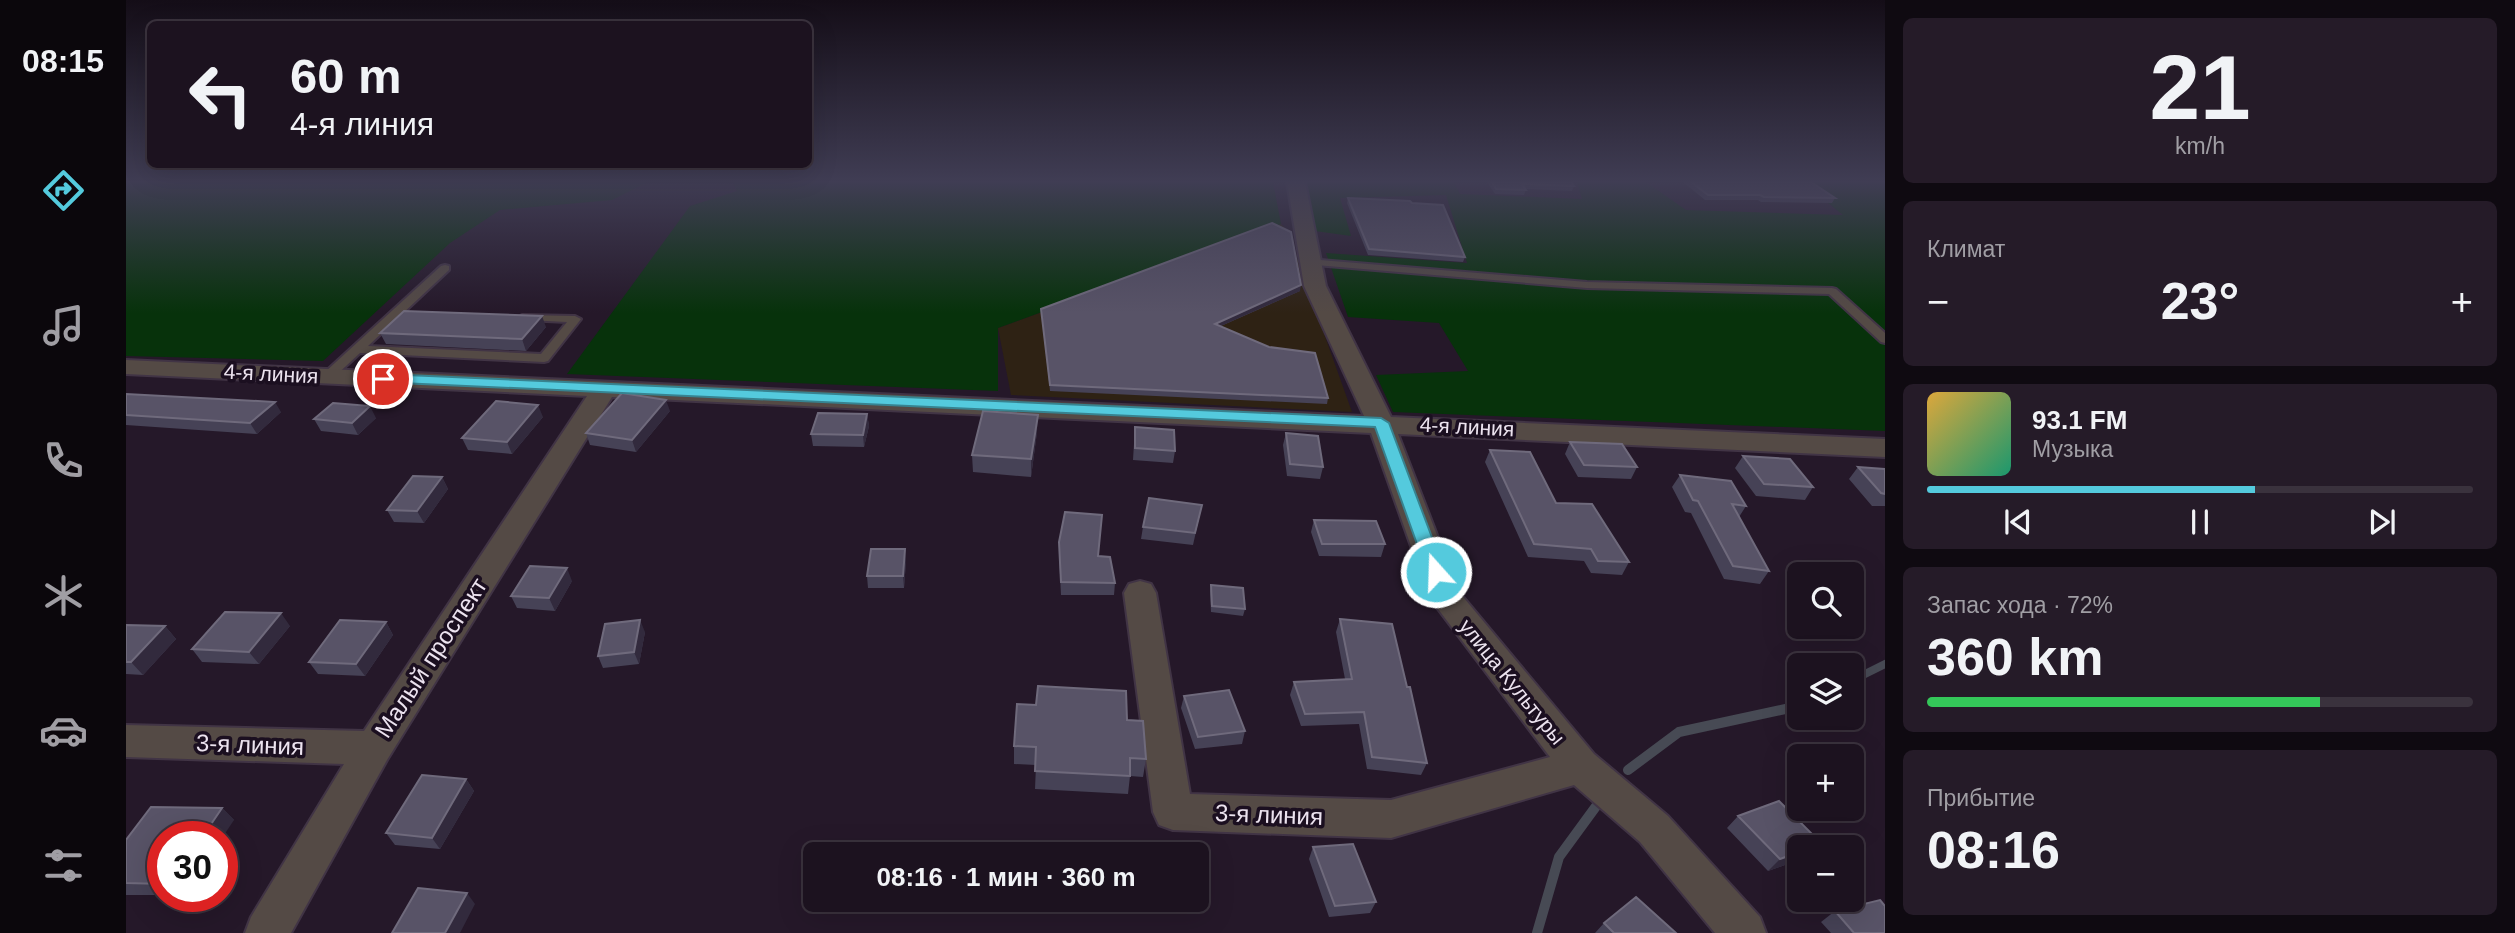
<!DOCTYPE html>
<html lang="ru">
<head>
<meta charset="utf-8">
<style>
  :root { --surface:#1c121f; --page:#251b28; --text:#f1f3f6; --muted:#a09ea4; --line:#3a323d; --accent:#54cadd }
  body { margin:0; font-family:Arial,sans-serif; background:var(--page); color:var(--text); height:100vh; display:flex; flex-direction:column; font-size:26px; white-space:nowrap }
  * { box-sizing:border-box; margin:0 }
  p { font-size:23px; color:var(--muted) }
  .icon { flex:none; width:38px; height:38px; fill:none; stroke:currentColor; stroke-width:2; stroke-linecap:round; stroke-linejoin:round }
  .map { position:relative; flex:1; overflow:hidden }
  .side { display:flex; flex-direction:column; gap:18px; padding:18px; background:#0f0a11; width:630px }
  .side>* { flex:none }
  .hud { position:absolute; left:21px; top:21px; width:665px; height:147px; border-radius:10px; box-shadow:0 7px 28px #0002,0 0 0 2px var(--line); background:#1c121f; color:var(--text); overflow:hidden }
  .fabs { position:absolute; left:1661px; top:562px; display:grid; gap:14px }
  .fabs a { display:grid; place-items:center; width:77px; height:77px; border-radius:10px; background:var(--surface); box-shadow:0 7px 28px #0002,0 0 0 2px var(--line); font-size:35px }
  .speed { position:absolute; left:21px; top:821px; display:flex; gap:14px; font-size:35px; font-weight:700; text-align:center }
  .speed>* { display:grid; place-content:center; width:91px; height:91px; border-radius:50%; background:var(--surface); box-shadow:0 7px 28px #0002,0 0 0 2px var(--line); line-height:1 }
  .speed .limit { border:10px solid #d22; background:#fff; color:#111 }
  .pin { position:absolute; display:grid; place-items:center; width:60px; height:60px; color:#fff; margin:-30px; border:4px solid #fff; border-radius:50%; box-shadow:0 2px 7px #0007 }
  .me { position:absolute; width:77px; margin:-38px; rotate:340deg; stroke-linejoin:round; filter:drop-shadow(0 0 5px #0008) }
  .turn { display:flex; align-items:center; gap:24px; height:147px; padding:0 28px; font-size:32px }
  .turn .icon { width:91px; height:91px; stroke-width:2.5 }
  .turn b { display:block; font-size:49px; line-height:60px }
  .big { font-size:52px; font-weight:700; line-height:1.1 }
  .side .card { flex:1; display:flex; flex-direction:column; justify-content:center; gap:10px; min-width:0; padding:0 24px; border-radius:10px; background:var(--page) }
  .side .dial { align-items:center; gap:0 }
  .dial b { font-size:91px; line-height:1 }
  .song { display:flex; align-items:center; gap:21px }
  .cover { width:84px; height:84px; border-radius:10px; background:linear-gradient(135deg,hsl(40 70% 55%),hsl(160 70% 35%)) }
  .played { height:7px; border-radius:4px; background:linear-gradient(90deg,var(--accent) 60%,var(--line) 60%) }
  .keys { display:flex; justify-content:space-around; direction:ltr }
  .heat { display:flex; justify-content:space-between; align-items:center; font-size:38px; direction:ltr }
  .charge { height:10px; border-radius:5px; background:linear-gradient(90deg,#34c759 72%,var(--line) 0) }
  .trip { position:absolute; left:677px; top:842px; width:406px; height:70px; border-radius:10px; background:var(--surface); box-shadow:0 7px 28px #0002,0 0 0 2px var(--line); font-weight:700; line-height:70px; text-align:center }
  main { display:flex; flex:1; min-height:0 }
  .tabs { display:flex; flex-direction:column; width:126px; justify-content:space-around; align-items:center; background:#0b070c; color:var(--muted) }
  .tabs .icon { width:49px; height:49px }
  .tabs .current { color:var(--accent) }
  .tabs b { font-size:32px; color:var(--text) }
  .map>svg:first-child { display:block }
  .industrial { fill:#2e2214 }
  .green { fill:#07320b }
  .lines { fill:none; stroke-linecap:round; stroke-linejoin:round }
  .stream-far1 { stroke:#474a54; stroke-width:8 }
  .stream { stroke:#474a54; stroke-width:10 }
  .lane-casing { stroke:#413445; stroke-width:4 }
  .street-casing { stroke:#413445; stroke-width:4 }
  .lane { fill:#544a45; fill-rule:evenodd }
  .street { fill:#544a45; fill-rule:evenodd }
  .wall { fill:#464256 }
  .shaded-wall { fill:#322a3d }
  .building { fill:#585367; stroke:#6f6a7c; stroke-width:2 }
  .route { fill:#54cadd; stroke:#378390; stroke-width:2 }
  .labels { text-anchor:middle; stroke-width:7; stroke-linejoin:round; paint-order:stroke }
  .street-label { font-size:21px; fill:#ece3ef; stroke:#1b0f20 }
  .near-street-label { font-size:24px; fill:#ece3ef; stroke:#1b0f20 }
</style>
</head>
<body>
<main>
<nav class="tabs">
<b>08:15</b>
<svg class="icon current" aria-label="directions" viewBox="0 0 24 24"><path d="M12 3l9 9-9 9-9-9zM9 14v-3h6M13 9l2 2-2 2"/></svg>
<svg class="icon" aria-label="music" viewBox="0 0 24 24"><path d="M9 18V5l10-2v13"/><circle cx="6" cy="18" r="3"/><circle cx="16" cy="16" r="3"/></svg>
<svg class="icon" aria-label="phone" viewBox="0 0 24 24"><path d="M5 4h4l2 5-3 2q2 4 5 5l2-3 5 2v4C11 20 4 13 5 4z"/></svg>
<svg class="icon" aria-label="climate" viewBox="0 0 24 24"><path d="M12 3v18M4 7l16 10M4 17L20 7"/></svg>
<svg class="icon" aria-label="car" viewBox="0 0 24 24"><path d="M5 17H2v-5l4-1 3-4h7l3 4 3 1v5h-3M9 17h6M6 11h13"/><circle cx="7" cy="17" r="2"/><circle cx="17" cy="17" r="2"/></svg>
<svg class="icon" aria-label="filters" viewBox="0 0 24 24"><path d="M4 7h16M4 17h16"/><circle cx="9" cy="7" r="2"/><circle cx="15" cy="17" r="2"/></svg>
</nav>
<div class="map">
<svg width="1759" height="933" viewBox="0 0 1759 933">
  <rect width="100%" height="100%" fill="#251829"/>
  <path class="industrial" d="M 1155,224 L 1161,230 L 1226,412 L 885,395 L 872,328 Z"/>
  <path class="green" d="M 0,182 L 522,182 L 486,200 L 374,210 L 324,243 L 197,361 L 0,356 Z
    M 607,182 L 1147,182 L 1155,224 L 872,328 L 872,391 L 441,374 L 564,206 L 611,191 Z
    M 1177,182 L 1328,182 L 1334,194 L 1456,199 L 1451,182 L 1520,182 L 1560,210 L 1717,215 L 1676,182 L 1759,182 L 1759,431 L 1267,412 L 1250,375 L 1342,371 L 1313,323 L 1222,317 L 1200,253 L 1341,263 L 1320,195 L 1214,198 L 1225,236 L 1189,231 Z"/>
  <g class="lines">
    <path class="stream-far1" d="M 1729,679 L 1759,664"/>
    <path class="stream" d="M 1726,681 L 1732,678
      M 1502,770 L 1553,732 L 1673,706
      M 1411,933 L 1433,857 L 1471,805"/>
    <defs>
      <path id="lane" d="M 1182,259 L 1461,282 L 1706,288 L 1710,289 L 1759,333 L 1759,343 L 1755,342 L 1703,294 L 1461,288 L 1178,264 L 1178,260 Z
        M 319,265 L 323,266 L 323,270 L 242,346 L 415,354 L 441,322 L 400,320 L 394,317 L 396,315 L 449,316 L 455,319 L 422,361 L 418,362 L 234,353 L 206,379 L 198,379 L 196,376 L 198,373 L 315,266 Z"/>
      <path id="street" d="M 1161,182 L 1179,182 L 1200,286 L 1265,417 L 1759,439 L 1759,457 L 1272,434 L 1333,592 L 1468,754 L 1542,816 L 1634,917 L 1640,933 L 1589,933 L 1514,842 L 1448,785 L 1265,838 L 1047,830 L 1033,825 L 1027,812 L 998,593 L 1003,584 L 1014,581 L 1025,584 L 1030,593 L 1064,794 L 1265,800 L 1424,757 L 1303,597 L 1245,433 L 486,397 L 261,760 L 165,933 L 119,933 L 125,917 L 218,764 L 0,757 L 0,725 L 238,731 L 461,396 L 0,374 L 0,360 L 1238,416 L 1178,286 Z"/>
    </defs>
    <use href="#lane" class="lane-casing"/>
    <use href="#street" class="street-casing"/>
    <use href="#lane" class="lane"/>
    <use href="#street" class="street"/>
  </g>
  <path class="wall" d="M 1361,182 L 1445,182 L 1448,186 L 1446,191 L 1400,189 L 1398,195 L 1369,194 Z
    M 1557,182 L 1685,182 L 1709,198 L 1706,203 L 1635,202 L 1632,200 L 1579,200 Z
    M 1222,198 L 1286,203 L 1339,257 L 1337,262 L 1242,255 L 1221,203 Z
    M 1174,291 L 1095,326 L 1202,398 L 1201,404 L 924,391 L 915,309 Z
    M 420,327 L 400,351 L 260,344 L 254,333 Z
    M 0,394 L 155,412 L 131,434 L 0,425 Z
    M 544,411 L 510,452 L 464,445 L 460,433 Z
    M 741,414 L 743,426 L 738,447 L 687,446 L 685,434 Z
    M 417,417 L 386,454 L 342,450 L 336,438 Z
    M 250,418 L 232,435 L 195,431 L 188,419 Z
    M 1009,427 L 1049,451 L 1047,463 L 1007,460 Z
    M 911,432 L 905,477 L 847,472 L 846,455 Z
    M 1160,433 L 1197,467 L 1194,479 L 1161,476 L 1157,445 Z
    M 1444,442 L 1511,467 L 1505,479 L 1452,477 L 1439,454 Z
    M 1364,450 L 1503,562 L 1496,575 L 1465,573 L 1458,561 L 1402,557 L 1359,462 Z
    M 1617,456 L 1687,487 L 1679,500 L 1630,496 L 1609,468 Z
    M 1732,467 L 1759,469 L 1759,506 L 1746,506 L 1723,479 Z
    M 1554,475 L 1620,506 L 1613,517 L 1643,571 L 1634,584 L 1598,579 L 1565,513 L 1559,512 L 1546,487 Z
    M 316,477 L 322,489 L 298,523 L 268,522 L 261,510 Z
    M 1076,505 L 1067,545 L 1015,539 L 1017,527 Z
    M 1188,520 L 1259,544 L 1255,557 L 1193,556 L 1185,532 Z
    M 933,542 L 972,556 L 989,583 L 988,595 L 935,595 L 933,555 Z
    M 780,561 L 778,588 L 742,588 L 741,576 Z
    M 446,581 L 429,611 L 391,608 L 385,596 Z
    M 1085,585 L 1119,609 L 1117,616 L 1085,612 L 1084,591 Z
    M 1214,619 L 1281,687 L 1301,763 L 1295,775 L 1241,769 L 1233,724 L 1175,726 L 1164,695 L 1168,682 L 1219,679 L 1210,632 Z
    M 260,622 L 267,635 L 239,676 L 192,674 L 183,662 Z
    M 0,625 L 39,626 L 50,639 L 17,675 L 0,674 Z
    M 164,626 L 133,664 L 76,662 L 66,649 Z
    M 519,632 L 513,664 L 477,668 L 472,656 Z
    M 1058,696 L 1119,731 L 1116,744 L 1069,749 L 1055,708 Z
    M 1001,720 L 1020,759 L 1017,777 L 1004,776 L 1002,794 L 909,789 L 910,765 L 888,764 L 888,746 Z
    M 340,779 L 348,791 L 314,849 L 269,845 L 260,833 Z
    M 96,808 L 108,820 L 37,836 L 37,895 L 0,895 L 0,840 Z
    M 1612,816 L 1696,844 L 1693,847 L 1673,847 L 1673,860 L 1642,871 L 1601,828 Z
    M 1187,847 L 1250,902 L 1244,913 L 1203,917 L 1183,859 Z
    M 1709,911 L 1759,933 L 1705,933 L 1695,922 Z
    M 1478,923 L 1550,933 L 1469,933 Z"/>
  <path class="shaded-wall" d="M 1175,285 L 1174,291 L 1088,329 L 1089,324 Z
    M 416,316 L 420,327 L 400,351 L 396,339 Z
    M 540,400 L 544,411 L 510,452 L 506,440 Z
    M 149,402 L 155,412 L 131,434 L 124,423 Z
    M 412,405 L 417,417 L 386,454 L 381,442 Z
    M 244,406 L 250,418 L 232,435 L 226,423 Z
    M 741,414 L 743,426 L 738,447 L 737,435 Z
    M 912,415 L 911,432 L 905,477 L 905,459 Z
    M 316,477 L 322,489 L 298,523 L 291,511 Z
    M 779,549 L 780,561 L 778,588 L 777,576 Z
    M 441,568 L 446,581 L 429,611 L 423,598 Z
    M 155,613 L 164,626 L 133,664 L 123,652 Z
    M 514,620 L 519,632 L 513,664 L 508,652 Z
    M 260,622 L 267,635 L 239,676 L 230,664 Z
    M 39,626 L 50,639 L 17,675 L 5,662 Z
    M 340,779 L 348,791 L 314,849 L 306,838 Z
    M 96,808 L 108,820 L 96,838 L 96,836 L 77,836 Z
    M 1673,852 L 1673,860 L 1642,871 L 1654,859 Z
    M 341,893 L 349,904 L 334,933 L 319,933 Z"/>
  <path class="building" d="M 1366,182 L 1445,182 L 1448,186 L 1396,184 L 1400,190 L 1370,189 Z
    M 1565,182 L 1685,182 L 1709,198 L 1638,197 L 1634,195 L 1582,195 Z
    M 1222,198 L 1284,201 L 1286,203 L 1317,205 L 1339,257 L 1243,249 Z
    M 1146,223 L 1165,232 L 1175,285 L 1089,324 L 1143,347 L 1189,353 L 1202,398 L 924,385 L 915,309 Z
    M 278,311 L 416,316 L 396,339 L 254,333 Z
    M 496,393 L 540,400 L 506,440 L 460,433 Z
    M 0,394 L 149,402 L 124,423 L 0,415 Z
    M 370,401 L 412,405 L 381,442 L 336,438 Z
    M 207,403 L 244,406 L 226,423 L 188,419 Z
    M 857,411 L 912,415 L 905,459 L 846,455 Z
    M 692,413 L 741,414 L 737,435 L 685,434 Z
    M 1009,427 L 1048,430 L 1049,451 L 1009,448 Z
    M 1160,433 L 1192,436 L 1197,467 L 1164,464 Z
    M 1444,442 L 1496,444 L 1511,467 L 1458,465 Z
    M 1364,450 L 1404,452 L 1430,503 L 1466,504 L 1503,562 L 1472,561 L 1465,549 L 1408,544 Z
    M 1617,456 L 1664,459 L 1687,487 L 1638,484 Z
    M 1732,467 L 1759,469 L 1759,494 L 1755,493 Z
    M 1554,475 L 1605,481 L 1620,506 L 1606,504 L 1643,571 L 1607,566 L 1572,501 L 1567,500 Z
    M 287,476 L 316,477 L 291,511 L 261,510 Z
    M 1023,498 L 1076,505 L 1069,533 L 1017,527 Z
    M 939,512 L 976,515 L 972,556 L 984,557 L 989,583 L 935,582 L 933,542 Z
    M 1188,520 L 1250,521 L 1259,544 L 1196,544 Z
    M 745,549 L 779,549 L 777,576 L 741,576 Z
    M 404,566 L 441,568 L 423,598 L 385,596 Z
    M 1085,585 L 1117,588 L 1119,609 L 1086,606 Z
    M 99,612 L 155,613 L 123,652 L 66,649 Z
    M 1214,619 L 1266,624 L 1281,687 L 1284,687 L 1301,763 L 1246,757 L 1238,712 L 1179,714 L 1168,682 L 1226,679 Z
    M 214,620 L 260,622 L 230,664 L 183,662 Z
    M 514,620 L 508,652 L 472,656 L 479,624 Z
    M 0,625 L 39,626 L 5,662 L 0,662 Z
    M 912,686 L 1000,691 L 1001,720 L 1017,721 L 1020,759 L 1004,758 L 1004,776 L 909,771 L 910,747 L 888,746 L 891,704 L 910,705 Z
    M 1103,690 L 1119,731 L 1072,737 L 1058,696 Z
    M 296,775 L 340,779 L 306,838 L 260,833 Z
    M 1653,801 L 1696,844 L 1688,847 L 1673,847 L 1673,852 L 1654,859 L 1612,816 Z
    M 25,807 L 96,808 L 77,836 L 37,836 L 37,884 L 0,883 L 0,840 Z
    M 1227,844 L 1250,902 L 1209,906 L 1187,847 Z
    M 292,888 L 341,893 L 319,933 L 266,933 Z
    M 1510,897 L 1550,933 L 1488,933 L 1478,923 Z
    M 1754,900 L 1759,906 L 1759,933 L 1728,933 L 1709,911 Z"/>
  <linearGradient id="sky" x2="0" y2="1"><stop stop-color="#140d17"/><stop offset="0.58" stop-color="#403d54"/><stop offset="1" stop-color="#403d54" stop-opacity="0"/></linearGradient>
  <rect width="1759" height="313" fill="url(#sky)"/>
  <path class="route" d="M 257,374 L 1255,418 L 1263,423 L 1319,572 L 1316,577 L 1303,577 L 1301,572 L 1249,427 L 252,382 L 252,376 Z"/>
  <g class="labels">
    <g class="street-label">
      <text transform="translate(145 374) rotate(3)" y="7">4-я линия</text>
      <text transform="translate(1341 427) rotate(3)" y="7">4-я линия</text>
      <text transform="translate(1386 682) rotate(51)" y="7">улица Культуры</text>
    </g>
    <g class="near-street-label">
      <text transform="translate(305 658) rotate(-57)" y="8">Малый проспект</text>
      <text transform="translate(124 745) rotate(2)" y="8">3-я линия</text>
      <text transform="translate(1143 815) rotate(2)" y="8">3-я линия</text>
    </g>
  </g>
</svg>
<div class="fabs">
<a><svg class="icon" aria-label="search" viewBox="0 0 24 24"><circle cx="10" cy="10" r="6"/><path d="M15 15l6 6"/></svg></a>
<a><svg class="icon" aria-label="layers" viewBox="0 0 24 24"><path d="M12 4l9 5-9 5-9-5zM3 14l9 5 9-5"/></svg></a>
<a>+</a>
<a>−</a>
</div>
<div class="speed"><div class="limit">30</div></div>
<div class="pin" style="left:257px;top:379px;background:#d93025"><svg class="icon" aria-label="arrive" viewBox="0 0 24 24"><path d="M6 21V4h12l-3 4 3 4H6"/></svg></div>
<svg class="me" style="left:1310px;top:572px" viewBox="-20 -20 40 40"><circle r="17" fill="#54cadd" stroke="#fff" stroke-width="3"/><path d="M0-11L8 9 0 5-8 9z" fill="#fff"/></svg>
<div class="trip">08:16 · 1 мин · 360 m</div>
<div class="hud">
<div class="turn"><svg class="icon" aria-label="left" viewBox="0 0 24 24"><path d="M17 20v-9H6M10 6l-5 5 5 5"/></svg><div><b>60 m</b>4-я линия</div></div>
</div>
</div>
<section class="side">
<div class="card dial"><b>21</b><p>km/h</p></div>
<div class="card"><p>Климат</p>
<div class="heat"><a>−</a><b class="big">23°</b><a>+</a></div>
</div>
<div class="card">
<div class="song"><i class="cover"></i><div><b>93.1 FM</b><p>Музыка</p></div></div>
<div class="played"></div>
<div class="keys"><svg class="icon" aria-label="previous" viewBox="0 0 24 24"><path d="M18 5L8 12l10 7zM5 5v14"/></svg><svg class="icon" aria-label="pause" viewBox="0 0 24 24"><path d="M8 5v14M16 5v14"/></svg><svg class="icon" aria-label="next" viewBox="0 0 24 24"><path d="M6 5l10 7-10 7zM19 5v14"/></svg></div>
</div>
<div class="card"><p>Запас хода · 72%</p><b class="big">360 km</b><div class="charge"></div></div>
<div class="card"><p>Прибытие</p><b class="big">08:16</b></div>
</section>
</main>
</body>
</html>
